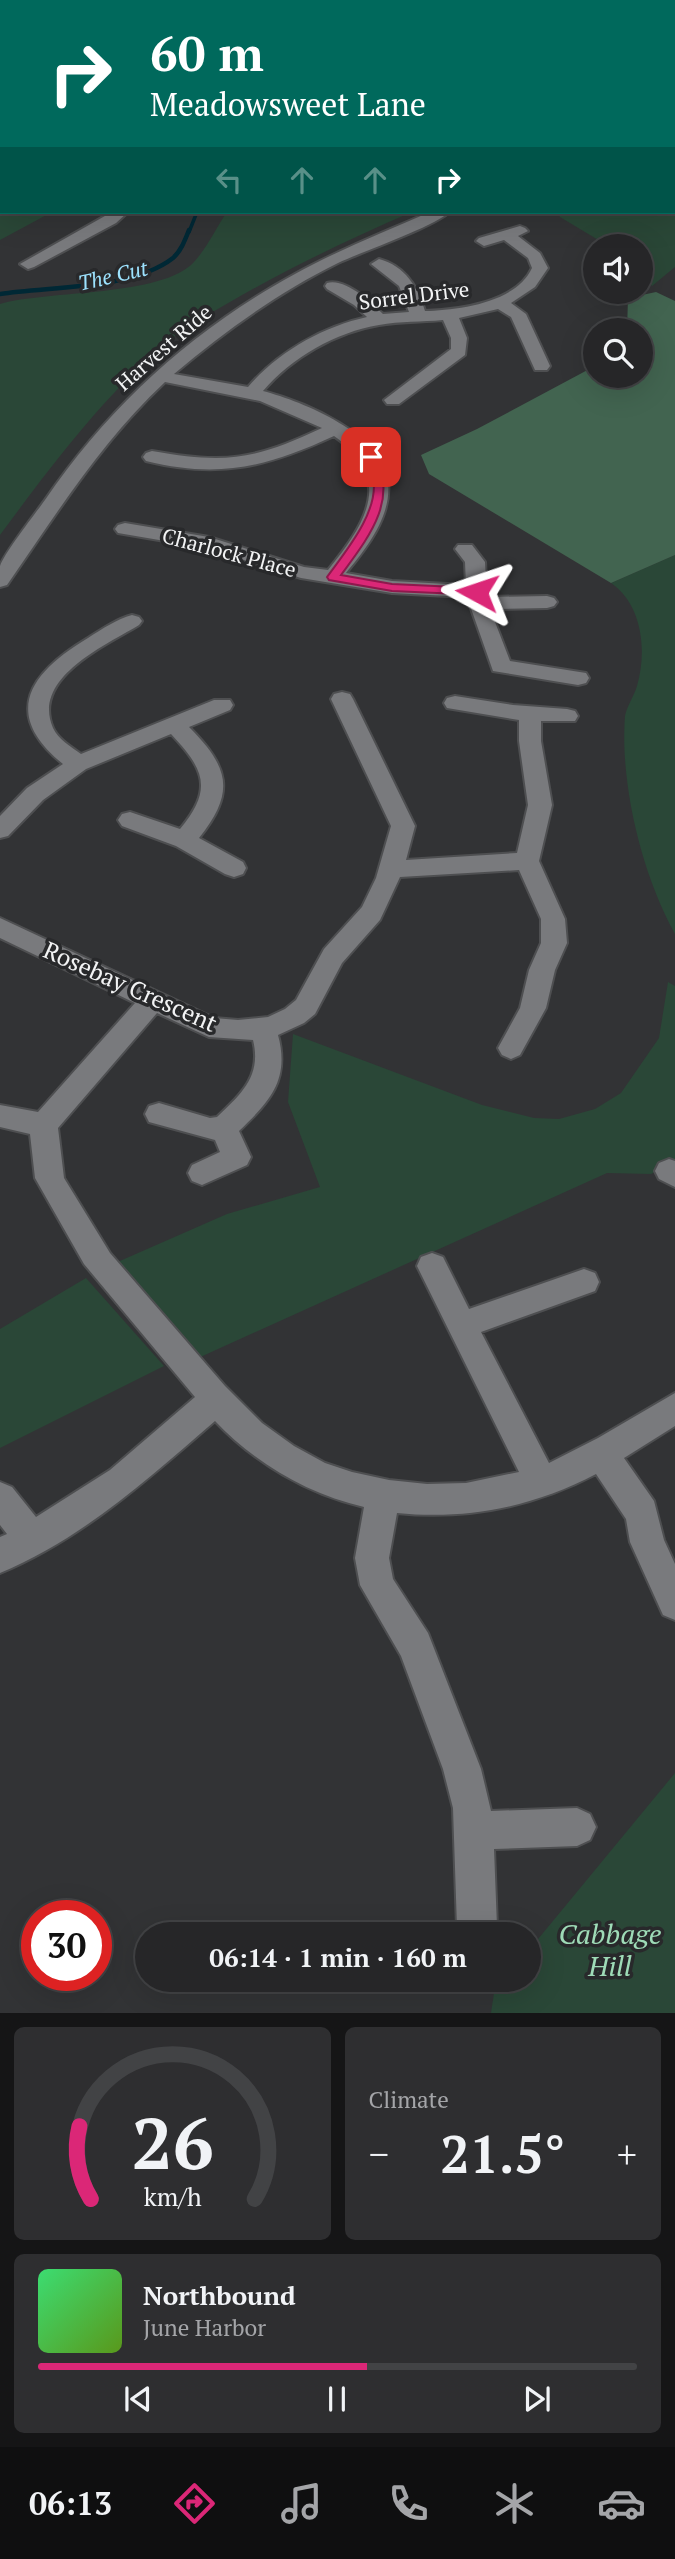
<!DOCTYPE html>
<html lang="en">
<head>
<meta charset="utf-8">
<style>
  :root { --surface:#262628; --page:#2e2e30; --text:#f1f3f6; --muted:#a4a5a8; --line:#424345; --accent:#db2777 }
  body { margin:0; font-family:"PT Serif",serif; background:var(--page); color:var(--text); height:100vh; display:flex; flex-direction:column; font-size:26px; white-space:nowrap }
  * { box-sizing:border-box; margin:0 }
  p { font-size:23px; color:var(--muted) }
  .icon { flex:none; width:38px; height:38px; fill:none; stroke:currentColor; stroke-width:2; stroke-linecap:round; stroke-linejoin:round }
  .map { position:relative; height:2013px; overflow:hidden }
  .sheet { display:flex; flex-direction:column; gap:14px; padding:14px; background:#151516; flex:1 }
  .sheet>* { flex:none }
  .banner { position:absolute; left:0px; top:0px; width:676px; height:214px; box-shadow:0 7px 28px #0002,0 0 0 2px var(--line); background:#00695c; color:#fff; overflow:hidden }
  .controls { position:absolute; left:583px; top:234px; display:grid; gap:14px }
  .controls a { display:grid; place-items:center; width:70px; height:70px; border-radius:50%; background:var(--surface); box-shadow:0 7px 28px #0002,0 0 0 2px var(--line); font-size:35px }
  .speed { position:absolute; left:21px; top:1900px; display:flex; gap:14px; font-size:35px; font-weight:700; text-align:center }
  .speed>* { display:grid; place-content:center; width:91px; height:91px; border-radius:50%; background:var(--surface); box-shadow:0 7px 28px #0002,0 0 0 2px var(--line); line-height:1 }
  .speed .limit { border:10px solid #d22; background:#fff; color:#111 }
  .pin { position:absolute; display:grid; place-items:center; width:60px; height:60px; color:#fff; margin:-30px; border-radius:14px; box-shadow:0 4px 10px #0006 }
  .me { position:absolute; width:77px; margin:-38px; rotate:275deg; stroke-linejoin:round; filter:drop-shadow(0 0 5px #0008) }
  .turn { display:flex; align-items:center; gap:24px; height:147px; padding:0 35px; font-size:32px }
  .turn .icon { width:91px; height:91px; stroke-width:2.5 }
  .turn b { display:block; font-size:49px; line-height:60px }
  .lanes { display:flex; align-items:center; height:66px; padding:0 35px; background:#0003; justify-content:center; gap:35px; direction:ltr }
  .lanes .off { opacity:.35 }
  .big { font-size:52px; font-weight:800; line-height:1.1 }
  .sheet .tile { flex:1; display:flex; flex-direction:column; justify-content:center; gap:10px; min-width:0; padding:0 24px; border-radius:10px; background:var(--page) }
  .sheet .dial { align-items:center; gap:0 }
  .dial svg { height:182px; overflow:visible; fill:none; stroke:var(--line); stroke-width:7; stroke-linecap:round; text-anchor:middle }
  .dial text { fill:var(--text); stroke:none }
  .song { display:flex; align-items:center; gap:21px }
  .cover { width:84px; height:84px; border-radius:10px; background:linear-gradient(135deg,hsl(140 70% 55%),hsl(90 70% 35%)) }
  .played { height:7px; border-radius:4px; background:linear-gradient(90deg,var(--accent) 55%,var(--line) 55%) }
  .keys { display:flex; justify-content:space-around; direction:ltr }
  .heat { display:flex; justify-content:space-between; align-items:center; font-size:38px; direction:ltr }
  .sheet .tiles { flex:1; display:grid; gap:14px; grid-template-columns:1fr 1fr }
  .tile:last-child { grid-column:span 2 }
  .trip { position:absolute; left:135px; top:1922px; width:406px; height:70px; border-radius:35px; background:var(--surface); box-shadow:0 7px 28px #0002,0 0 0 2px var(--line); font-weight:800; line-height:70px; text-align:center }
  .tabs { display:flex; height:112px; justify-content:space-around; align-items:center; background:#0f0f10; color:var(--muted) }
  .tabs .icon { width:49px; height:49px }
  .tabs .current { color:var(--accent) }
  .tabs b { font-size:32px; color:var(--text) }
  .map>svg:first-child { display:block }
  .green { fill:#2a4737 }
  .forest { fill:#426450 }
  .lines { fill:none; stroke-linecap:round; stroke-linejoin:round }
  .stream-far1 { stroke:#002835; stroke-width:3.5 }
  .stream { stroke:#002835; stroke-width:4.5 }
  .minor-casing { stroke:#4e4f51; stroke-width:4 }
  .major-casing { stroke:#4e4f51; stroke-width:4 }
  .minor { fill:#797a7d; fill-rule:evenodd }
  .major { fill:#5185a0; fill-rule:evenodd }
  .route { fill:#db2777; stroke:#8e194d; stroke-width:2 }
  .labels { text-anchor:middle; stroke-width:7; stroke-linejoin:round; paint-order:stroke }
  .far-water-label { font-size:21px; font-style:italic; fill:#9de3ff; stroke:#28292b }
  .far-street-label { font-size:21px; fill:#f2f3f4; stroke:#28292b }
  .street-label { font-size:24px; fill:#f2f3f4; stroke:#28292b }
  .near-park-label { font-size:28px; font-style:italic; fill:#9edbb7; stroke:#28292b }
</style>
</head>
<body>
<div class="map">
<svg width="675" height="2013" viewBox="0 0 675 2013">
  <rect width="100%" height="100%" fill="#323335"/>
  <path class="green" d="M 0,199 L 2,212 L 52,212 L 0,240 Z
    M 227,212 L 412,212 C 349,239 289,268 230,302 C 206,316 180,330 159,349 C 98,403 49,469 0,535 L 0,304 C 48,290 162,297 194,262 C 207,248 216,228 227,212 Z
    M 557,212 L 675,212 L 675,267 L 652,286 L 641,274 L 640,247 L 610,247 L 560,217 Z
    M 675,555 L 675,934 C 647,883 629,817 625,759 C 624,746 624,729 625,716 C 627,706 634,696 637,686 C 647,652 643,605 611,583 Z
    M 668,982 L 675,986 L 675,1161 L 651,1174 L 607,1173 L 196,1359 L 113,1264 L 227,1214 L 320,1187 L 288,1102 L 293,1034 L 482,1105 L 534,1118 L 559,1119 L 595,1109 L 621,1093 L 659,1038 Z
    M 86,1278 L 164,1366 L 0,1448 L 0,1329 Z
    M 675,1773 L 675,2013 L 491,2013 L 494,1993 L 505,1979 L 528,1979 L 529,1950 Z"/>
  <path class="forest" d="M 656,292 L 675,301 L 675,555 L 611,583 L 429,474 L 421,455 L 477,429 L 595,366 L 595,376 L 640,376 L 640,331 L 627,331 L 628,298 Z"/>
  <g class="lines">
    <path class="stream-far1" d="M 189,232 L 197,212"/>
    <path class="stream" d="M 0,294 C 50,286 132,290 173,258 C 181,251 185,240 189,230"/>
    <defs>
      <path id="minor" d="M 13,0 L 29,0 L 30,2 L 14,2 Z
        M 60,0 L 75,0 L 59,2 Z
        M 235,0 L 252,0 L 234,2 Z
        M 284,0 L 299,0 L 300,2 L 285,2 Z
        M 396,0 L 409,0 L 395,2 Z
        M 481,0 L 503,0 L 504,2 L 482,2 Z
        M 671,0 L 675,0 L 675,7 L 674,2 Z
        M 2,32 L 2,40 L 0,41 L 0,33 Z
        M 0,61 L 2,61 L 2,69 L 0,69 Z
        M 112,212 L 128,212 L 116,223 L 34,267 L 28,269 L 20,264 Z
        M 430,212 L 449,212 C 436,226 361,252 338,263 C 279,292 225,331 174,374 L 248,387 C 278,352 322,327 367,317 L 354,305 L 327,289 L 325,286 L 327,283 C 346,278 370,302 383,314 L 409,312 L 399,286 L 371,264 L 379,259 C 405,266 418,287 425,311 C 458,310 516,303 532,268 L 528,258 L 504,240 L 484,246 L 476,241 L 479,238 L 520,226 L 525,228 L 528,231 L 518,236 L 540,253 L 548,268 L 535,287 L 511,303 L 526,314 L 550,366 L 547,370 L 535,370 L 511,317 L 498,309 L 459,318 L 467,338 L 465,355 L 399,404 L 387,404 L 384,400 L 451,349 L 451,338 L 443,320 C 422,322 400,321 379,325 C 336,332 291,358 263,391 C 304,402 383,434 388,482 C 392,516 366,549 346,573 L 392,581 L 466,585 L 465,562 L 455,549 L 458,545 L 472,545 L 485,562 L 487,597 L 547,596 L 554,598 L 557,602 L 554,606 L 547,608 L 490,609 L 510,661 L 586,673 L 589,678 L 586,683 L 578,685 L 493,671 L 467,597 L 392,593 L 301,578 L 206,548 L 118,533 L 115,529 L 118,525 L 125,523 L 209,537 L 304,567 L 328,570 C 366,523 395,479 334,436 C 267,467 219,479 146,461 L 143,457 L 146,453 L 152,451 C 226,464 254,460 322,428 L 260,401 L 165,382 C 101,442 57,513 7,585 L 0,587 C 0,581 0,572 0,566 C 5,552 35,514 45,500 C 110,405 194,329 295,274 C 338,250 385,232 430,212 Z
        M 132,615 L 139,617 L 142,621 L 139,625 C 106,645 31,678 53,728 C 58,739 71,747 81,754 L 214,700 L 230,700 L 233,705 L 230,710 L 189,727 C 229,767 236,792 199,838 L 243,862 L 246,868 L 243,874 L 234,877 L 225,874 L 176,846 L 122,826 L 118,820 L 122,814 L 130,812 L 180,829 C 213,789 205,770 171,734 L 86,769 L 43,800 L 8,836 L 0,838 L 0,816 L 27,788 L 63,764 C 0,713 31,672 88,638 C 102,629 117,619 132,615 Z
        M 342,692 L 350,694 L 353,699 L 415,826 L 406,860 L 517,853 L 528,805 L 519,741 L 519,720 L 447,708 L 444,703 L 447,698 L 455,696 L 513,705 L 567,709 L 575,711 L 578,716 L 575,721 L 541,721 L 541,741 L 552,805 L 539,861 L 565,919 L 567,943 L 555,970 L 546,1008 L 520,1055 L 511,1059 L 502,1055 L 498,1048 L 520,1008 L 529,970 L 541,943 L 541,919 L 519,870 L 400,877 L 380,920 L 342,963 L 315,1014 L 304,1023 L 278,1035 C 290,1080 270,1101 239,1131 L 251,1157 L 247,1165 L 202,1185 L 192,1181 L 188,1173 L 192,1165 L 220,1152 L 215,1140 L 149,1122 L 145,1114 L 149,1106 L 159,1103 L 210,1118 L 217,1117 C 241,1094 262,1076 253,1040 L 209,1037 L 157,1013 L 58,1128 L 64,1178 L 110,1253 L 225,1386 L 262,1423 L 294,1446 L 325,1463 L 352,1472 L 389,1480 L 427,1484 L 466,1483 L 519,1472 L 417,1266 L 421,1257 L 432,1253 L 443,1257 L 469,1309 L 584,1269 L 595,1273 L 599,1282 L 595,1291 L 481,1332 L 549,1463 L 598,1438 L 675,1393 L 675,1426 L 624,1458 L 654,1501 L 664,1540 L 675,1564 L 675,1620 L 663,1615 L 630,1542 L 626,1519 L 596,1474 C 533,1507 467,1520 397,1513 L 389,1558 L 393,1579 L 428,1633 L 481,1769 L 491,1811 L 577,1808 L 590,1814 L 596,1827 L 590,1840 L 577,1846 L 494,1849 L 497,1927 L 494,1934 L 460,1934 L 457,1927 L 453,1808 L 443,1769 L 401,1656 L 360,1585 L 355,1558 L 364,1507 C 307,1494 255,1463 215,1421 C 149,1478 82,1539 0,1573 L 0,1537 L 7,1534 L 0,1525 L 0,1482 L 12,1487 L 36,1517 L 110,1470 L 195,1397 L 84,1264 L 35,1178 L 30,1134 L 0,1127 L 0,1105 L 38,1112 L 135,1003 L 0,938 L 0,918 L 214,1018 L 238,1020 L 268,1017 L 285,1009 L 296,1000 L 324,949 L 362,907 L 376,878 L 391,826 L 331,699 L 334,694 Z
        M 669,1159 L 675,1161 L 675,1187 L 659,1179 L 655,1171 L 659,1163 Z"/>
      <path id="major" d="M 0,115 L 2,115 L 2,125 L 0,125 Z
        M 675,191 L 675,203 L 674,203 L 674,192 Z"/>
    </defs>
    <use href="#minor" class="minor-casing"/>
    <use href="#major" class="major-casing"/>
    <use href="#minor" class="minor"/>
    <use href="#major" class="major"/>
  </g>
  <path class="route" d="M 367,454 L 375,454 C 399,501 368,538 341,575 L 392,584 L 477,588 L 484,592 L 482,595 L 392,591 L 329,580 L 327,577 C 345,552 380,511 373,478 C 371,471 368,464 365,457 Z"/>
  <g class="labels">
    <g class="far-water-label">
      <text transform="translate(113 276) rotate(-13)" y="7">The Cut</text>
    </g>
    <g class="far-street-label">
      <text transform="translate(414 296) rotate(-7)" y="7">Sorrel Drive</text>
      <text transform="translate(164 348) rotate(-41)" y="7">Harvest Ride</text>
      <text transform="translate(229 553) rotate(15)" y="7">Charlock Place</text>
    </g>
    <g class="street-label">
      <text transform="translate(130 987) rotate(24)" y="8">Rosebay Crescent</text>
    </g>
    <g class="near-park-label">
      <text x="610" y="1944">Cabbage<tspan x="610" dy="32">Hill</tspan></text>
    </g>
  </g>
</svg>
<div class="controls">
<a><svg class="icon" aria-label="sound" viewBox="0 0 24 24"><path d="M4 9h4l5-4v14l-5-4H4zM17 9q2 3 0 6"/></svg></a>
<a><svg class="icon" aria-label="search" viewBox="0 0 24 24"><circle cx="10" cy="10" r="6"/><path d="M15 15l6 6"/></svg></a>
</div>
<div class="speed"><div class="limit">30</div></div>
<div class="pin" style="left:371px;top:457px;background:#d93025"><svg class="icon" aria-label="arrive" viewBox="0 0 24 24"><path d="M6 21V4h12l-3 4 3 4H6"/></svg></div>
<svg class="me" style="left:477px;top:592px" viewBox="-20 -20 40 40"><path d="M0-17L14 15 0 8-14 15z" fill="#db2777" stroke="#fff" stroke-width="4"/></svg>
<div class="trip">06:14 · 1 min · 160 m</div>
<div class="banner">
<div class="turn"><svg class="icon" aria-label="right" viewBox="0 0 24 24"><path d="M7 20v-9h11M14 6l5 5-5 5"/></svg><div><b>60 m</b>Meadowsweet Lane</div></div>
<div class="lanes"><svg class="icon off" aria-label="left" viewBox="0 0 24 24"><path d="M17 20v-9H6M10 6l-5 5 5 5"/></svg><svg class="icon off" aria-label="ahead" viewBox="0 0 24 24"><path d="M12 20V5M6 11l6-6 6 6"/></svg><svg class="icon off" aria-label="ahead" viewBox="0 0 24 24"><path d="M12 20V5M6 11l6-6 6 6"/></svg><svg class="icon" aria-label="right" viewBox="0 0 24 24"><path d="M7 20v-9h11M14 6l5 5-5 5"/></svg></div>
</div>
</div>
<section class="sheet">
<div class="tiles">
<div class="tile dial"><svg viewBox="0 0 100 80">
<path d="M14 69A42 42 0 1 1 86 69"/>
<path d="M14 69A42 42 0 0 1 9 37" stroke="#db2777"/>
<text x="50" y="56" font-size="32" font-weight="700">26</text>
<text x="50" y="72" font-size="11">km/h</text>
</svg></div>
<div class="tile"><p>Climate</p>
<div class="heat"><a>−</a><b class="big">21.5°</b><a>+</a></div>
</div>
<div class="tile">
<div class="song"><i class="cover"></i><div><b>Northbound</b><p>June Harbor</p></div></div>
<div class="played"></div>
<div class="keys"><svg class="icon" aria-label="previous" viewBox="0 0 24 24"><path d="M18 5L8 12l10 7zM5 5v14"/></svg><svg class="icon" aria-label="pause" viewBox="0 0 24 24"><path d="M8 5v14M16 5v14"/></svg><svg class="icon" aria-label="next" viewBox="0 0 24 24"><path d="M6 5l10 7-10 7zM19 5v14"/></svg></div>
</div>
</div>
</section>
<nav class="tabs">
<b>06:13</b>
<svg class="icon current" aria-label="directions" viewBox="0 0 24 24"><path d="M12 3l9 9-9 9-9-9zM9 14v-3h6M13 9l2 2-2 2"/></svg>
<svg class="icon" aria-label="music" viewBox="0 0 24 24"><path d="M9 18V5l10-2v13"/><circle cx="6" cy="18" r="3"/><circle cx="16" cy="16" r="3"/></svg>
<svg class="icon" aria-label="phone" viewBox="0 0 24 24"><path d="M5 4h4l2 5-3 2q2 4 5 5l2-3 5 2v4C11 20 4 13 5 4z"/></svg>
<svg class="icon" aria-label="climate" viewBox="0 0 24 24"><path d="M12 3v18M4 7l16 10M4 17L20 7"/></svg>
<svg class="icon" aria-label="car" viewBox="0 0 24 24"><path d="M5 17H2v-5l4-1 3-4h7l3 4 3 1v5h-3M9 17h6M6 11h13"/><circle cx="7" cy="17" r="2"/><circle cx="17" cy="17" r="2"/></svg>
</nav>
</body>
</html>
